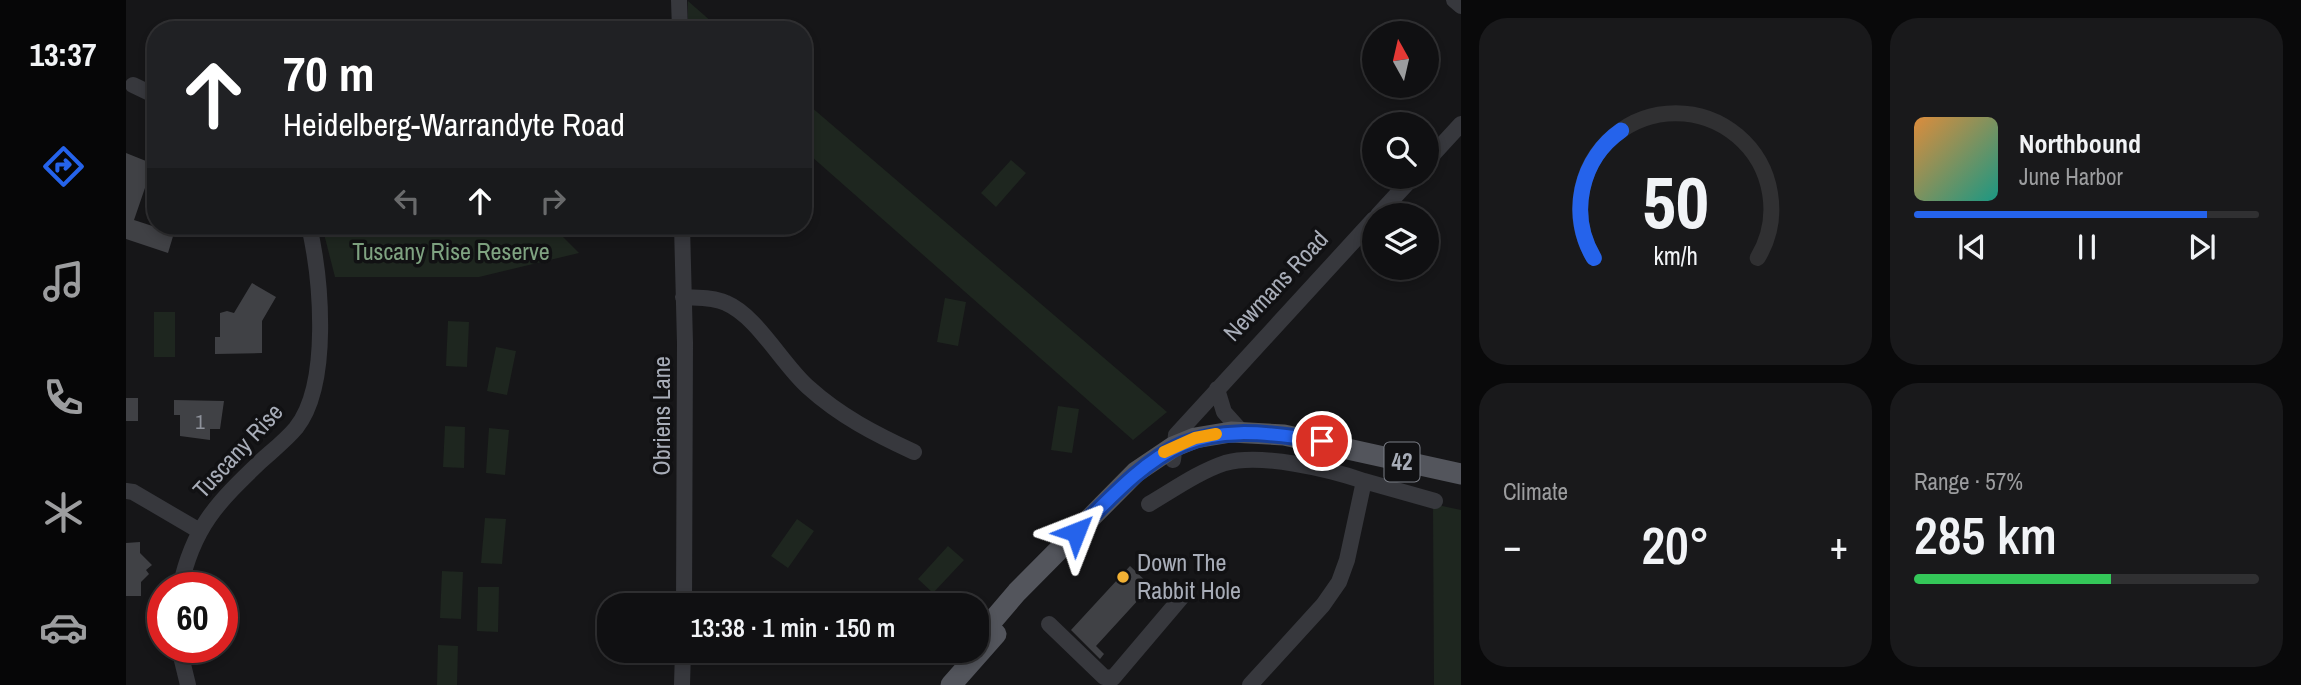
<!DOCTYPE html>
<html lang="en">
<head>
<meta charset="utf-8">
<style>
  :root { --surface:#101012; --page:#19191b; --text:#f1f3f6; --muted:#9c9d9f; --line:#303032; --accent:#2563eb }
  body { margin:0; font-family:"Archivo Narrow",sans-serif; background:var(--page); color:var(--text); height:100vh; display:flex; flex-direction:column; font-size:26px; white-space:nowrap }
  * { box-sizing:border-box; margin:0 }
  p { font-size:23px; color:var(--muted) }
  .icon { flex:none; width:38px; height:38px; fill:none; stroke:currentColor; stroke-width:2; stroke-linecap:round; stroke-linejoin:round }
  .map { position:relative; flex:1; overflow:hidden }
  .details { display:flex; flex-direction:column; gap:18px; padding:18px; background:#09090a; width:840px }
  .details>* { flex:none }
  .banner { position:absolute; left:21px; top:21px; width:665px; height:214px; border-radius:28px; box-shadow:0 4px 10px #0003,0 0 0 2px var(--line); background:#202124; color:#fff; overflow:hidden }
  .needle { width:46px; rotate:352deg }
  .controls { position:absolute; left:1236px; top:21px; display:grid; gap:14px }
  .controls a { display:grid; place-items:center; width:77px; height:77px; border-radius:50%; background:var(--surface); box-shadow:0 4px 10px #0003,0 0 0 2px var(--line); font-size:35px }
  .speed { position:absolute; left:21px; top:572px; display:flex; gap:14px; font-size:35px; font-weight:700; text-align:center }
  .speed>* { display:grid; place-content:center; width:91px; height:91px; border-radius:50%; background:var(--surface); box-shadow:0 4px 10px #0003,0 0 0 2px var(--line); line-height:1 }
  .speed .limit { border:10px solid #d22; background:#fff; color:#111 }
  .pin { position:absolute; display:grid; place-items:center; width:60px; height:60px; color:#fff; margin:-30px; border:4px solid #fff; border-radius:50%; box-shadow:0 2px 7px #0007 }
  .me { position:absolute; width:77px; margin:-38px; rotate:45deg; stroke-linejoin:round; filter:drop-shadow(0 0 5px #0008) }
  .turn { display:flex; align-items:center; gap:24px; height:147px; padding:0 21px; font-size:32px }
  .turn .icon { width:91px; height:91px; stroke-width:2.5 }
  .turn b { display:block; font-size:49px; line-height:60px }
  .lanes { display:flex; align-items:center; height:66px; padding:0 21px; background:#0003; justify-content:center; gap:35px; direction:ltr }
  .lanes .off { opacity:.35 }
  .big { font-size:52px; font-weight:600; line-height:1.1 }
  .details .tile { flex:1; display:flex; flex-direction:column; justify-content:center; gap:10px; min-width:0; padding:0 24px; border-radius:28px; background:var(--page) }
  .details .dial { align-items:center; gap:0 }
  .dial svg { height:182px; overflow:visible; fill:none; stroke:var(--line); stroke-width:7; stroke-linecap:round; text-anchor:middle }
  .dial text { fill:var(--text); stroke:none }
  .song { display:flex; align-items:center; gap:21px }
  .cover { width:84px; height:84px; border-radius:10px; background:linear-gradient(135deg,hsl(30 70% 55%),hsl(170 70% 35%)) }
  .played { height:7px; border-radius:4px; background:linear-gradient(90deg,var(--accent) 85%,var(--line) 85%) }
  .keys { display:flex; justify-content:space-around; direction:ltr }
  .heat { display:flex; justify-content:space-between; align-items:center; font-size:38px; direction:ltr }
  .charge { height:10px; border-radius:5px; background:linear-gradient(90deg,#34c759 57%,var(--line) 0) }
  .details .tiles { flex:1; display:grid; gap:18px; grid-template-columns:repeat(2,1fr) }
  .trip { position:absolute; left:471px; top:593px; width:392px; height:70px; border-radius:28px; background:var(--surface); box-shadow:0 4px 10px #0003,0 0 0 2px var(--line); font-weight:600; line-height:70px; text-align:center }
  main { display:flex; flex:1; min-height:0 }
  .menu { display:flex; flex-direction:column; width:126px; justify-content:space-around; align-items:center; background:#060607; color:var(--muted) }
  .menu .icon { width:49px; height:49px }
  .menu .selected { color:var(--accent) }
  .menu b { font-size:32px; color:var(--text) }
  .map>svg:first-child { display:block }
  .green { fill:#1e261f }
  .building { fill:#404145 }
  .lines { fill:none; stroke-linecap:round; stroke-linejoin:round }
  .minor { stroke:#37383d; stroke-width:16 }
  .major { stroke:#53555c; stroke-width:21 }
  .route-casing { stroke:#184099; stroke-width:18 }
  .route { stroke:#2563eb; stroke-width:12 }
  .slow { stroke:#f59e0b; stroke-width:12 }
  .poi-dot { fill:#f2b134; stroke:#111113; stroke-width:2.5 }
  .labels { text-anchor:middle; stroke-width:7; stroke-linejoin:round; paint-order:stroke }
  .number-label { font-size:21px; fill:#8e929b }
  .shield { fill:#111113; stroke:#7b7e86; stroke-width:2 }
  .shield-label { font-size:23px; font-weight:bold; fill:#a8adb8 }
  .park-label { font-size:24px; fill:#7fa381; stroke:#111113 }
  .street-label { font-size:24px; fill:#a8adb8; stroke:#111113 }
  .poi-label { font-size:24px; fill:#a8adb8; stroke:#111113; text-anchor:start }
</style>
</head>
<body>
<main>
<nav class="menu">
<b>13:37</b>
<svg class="icon selected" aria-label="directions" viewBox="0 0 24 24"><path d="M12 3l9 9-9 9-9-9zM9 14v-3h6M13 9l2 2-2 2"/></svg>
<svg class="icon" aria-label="music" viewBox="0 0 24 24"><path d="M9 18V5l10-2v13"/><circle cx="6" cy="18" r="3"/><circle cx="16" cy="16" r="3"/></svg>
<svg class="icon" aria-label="phone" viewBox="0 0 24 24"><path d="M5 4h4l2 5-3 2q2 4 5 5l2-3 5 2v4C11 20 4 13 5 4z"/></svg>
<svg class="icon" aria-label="climate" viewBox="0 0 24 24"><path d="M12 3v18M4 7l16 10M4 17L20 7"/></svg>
<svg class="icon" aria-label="car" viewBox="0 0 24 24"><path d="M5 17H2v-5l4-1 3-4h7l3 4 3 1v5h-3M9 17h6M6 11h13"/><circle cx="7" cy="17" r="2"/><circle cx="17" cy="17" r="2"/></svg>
</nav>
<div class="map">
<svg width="1335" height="685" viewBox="0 0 1335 685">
  <rect width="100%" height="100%" fill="#161618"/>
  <path class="green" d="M 562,1 L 595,30 L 562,30 Z
    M 677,100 L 1041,412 L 1007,440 L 677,149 Z
    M 885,160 L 900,173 L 870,207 L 855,193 Z
    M 196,226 L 426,226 L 453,253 L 353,277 L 209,277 Z
    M 819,298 L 840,302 L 832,346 L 811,342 Z
    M 28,312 L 49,312 L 49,357 L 28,357 Z
    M 322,321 L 343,322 L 341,367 L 320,366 Z
    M 370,347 L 390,351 L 381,395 L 361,391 Z
    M 932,406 L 953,409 L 946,453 L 925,450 Z
    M 319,426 L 339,427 L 338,468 L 317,467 Z
    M 363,428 L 383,430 L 379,475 L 360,473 Z
    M 1307,504 L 1335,510 L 1335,685 L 1308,685 Z
    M 359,518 L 380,519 L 376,564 L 355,563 Z
    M 671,519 L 688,531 L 662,568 L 645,556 Z
    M 822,546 L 838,560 L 807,593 L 792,579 Z
    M 316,571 L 337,572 L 335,619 L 314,618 Z
    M 352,587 L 373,587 L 372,632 L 351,631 Z
    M 312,645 L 332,646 L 331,685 L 311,685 Z"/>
  <path class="building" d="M 0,153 L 30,165 L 30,188 L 20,185 L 8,220 L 48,233 L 42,253 L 0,239 Z
    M 126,283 L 150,297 L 136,321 L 136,353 L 89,354 L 89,337 L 94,337 L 94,313 L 101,311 L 108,313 Z
    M 0,398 L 12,398 L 12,421 L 0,421 Z
    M 48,400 L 98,401 L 94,429 L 84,429 L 84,440 L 54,436 L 54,415 L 48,415 Z
    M 14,542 L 14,553 L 26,565 L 20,570 L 23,574 L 15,582 L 15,596 L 0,596 L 0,543 Z
    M 1004,566 L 1025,586 L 970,646 L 978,654 L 974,659 L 945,630 Z"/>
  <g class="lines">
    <path class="minor" d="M 553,0 L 554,30
      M 1328,0 L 1335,6
      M 7,85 L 30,96
      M 1300,162 L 1335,124
      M 1252,215 L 1287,177
      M 556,226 L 559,343 L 558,606
      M 557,297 C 571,298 587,297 600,303 C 631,316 656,364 682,387 C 714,416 749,434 788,452
      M 1091,389 L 1098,412 L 1116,432
      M 1047,460 L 1050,435 L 1248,219
      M 1238,481 L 1309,501
      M 0,491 L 7,492 L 72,530
      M 1023,504 C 1047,490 1072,472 1099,463 C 1135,453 1203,469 1238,481 L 1221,560 L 1213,582 L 1197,605 L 1124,685
      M 54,588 C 67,527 91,503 135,461 C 146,451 160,440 170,428 C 205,384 195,278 183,226
      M 923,624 L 978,677 L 987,678 L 1060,592
      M 53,648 L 62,685
      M 556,685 L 557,651"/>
    <path class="major" d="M 850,640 L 891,592 L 1010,472 L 1047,447 L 1069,438 L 1105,432 L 1158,435 L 1335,474
      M 825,685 L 870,634"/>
  </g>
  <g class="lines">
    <defs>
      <path id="route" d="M 950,532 C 1040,441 1063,419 1196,441"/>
    </defs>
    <use href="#route" class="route-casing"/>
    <use href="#route" class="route"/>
    <path class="slow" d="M 1038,452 L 1069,438 L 1090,434"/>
  </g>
  <circle class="poi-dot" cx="997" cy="577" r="7"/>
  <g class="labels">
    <g class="number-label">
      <text x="74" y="429">1</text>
    </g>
    <rect class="shield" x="1258.5" y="442.5" width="35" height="39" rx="5"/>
    <g class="shield-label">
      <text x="1276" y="470">42</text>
    </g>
    <g class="park-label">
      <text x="325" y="260">Tuscany Rise Reserve</text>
    </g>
    <g class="street-label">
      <text transform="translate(1150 286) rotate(-47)" y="8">Newmans Road</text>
      <text transform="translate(536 416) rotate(-90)" y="8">Obriens Lane</text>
      <text transform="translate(112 451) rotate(-47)" y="8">Tuscany Rise</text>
    </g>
    <g class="poi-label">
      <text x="1011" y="571">Down The<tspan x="1011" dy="28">Rabbit Hole</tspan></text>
    </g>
  </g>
</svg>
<div class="controls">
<a><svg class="needle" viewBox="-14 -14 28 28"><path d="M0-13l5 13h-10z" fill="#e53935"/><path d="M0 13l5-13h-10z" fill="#9c9d9f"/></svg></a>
<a><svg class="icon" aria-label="search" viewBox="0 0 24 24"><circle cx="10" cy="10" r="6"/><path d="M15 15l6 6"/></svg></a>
<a><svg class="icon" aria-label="layers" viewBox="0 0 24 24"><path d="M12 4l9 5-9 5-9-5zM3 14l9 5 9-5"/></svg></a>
</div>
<div class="speed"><div class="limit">60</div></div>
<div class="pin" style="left:1196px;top:441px;background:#d93025"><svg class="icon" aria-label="arrive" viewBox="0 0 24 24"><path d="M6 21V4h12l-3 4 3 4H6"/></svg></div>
<svg class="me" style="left:950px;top:532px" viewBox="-20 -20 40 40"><path d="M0-17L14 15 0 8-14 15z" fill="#2563eb" stroke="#fff" stroke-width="4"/></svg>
<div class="trip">13:38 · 1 min · 150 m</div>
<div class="banner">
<div class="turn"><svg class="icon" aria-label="ahead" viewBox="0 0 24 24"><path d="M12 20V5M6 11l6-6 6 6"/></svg><div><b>70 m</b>Heidelberg-Warrandyte Road</div></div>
<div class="lanes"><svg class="icon off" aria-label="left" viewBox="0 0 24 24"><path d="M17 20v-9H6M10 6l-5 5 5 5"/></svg><svg class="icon" aria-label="ahead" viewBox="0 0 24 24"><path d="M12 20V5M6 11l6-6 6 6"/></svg><svg class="icon off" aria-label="right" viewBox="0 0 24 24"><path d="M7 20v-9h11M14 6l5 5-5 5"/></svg></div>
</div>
</div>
<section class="details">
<div class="tiles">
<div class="tile dial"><svg viewBox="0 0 100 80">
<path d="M14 69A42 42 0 1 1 86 69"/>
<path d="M14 69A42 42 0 0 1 26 13" stroke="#2563eb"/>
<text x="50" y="56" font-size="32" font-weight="700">50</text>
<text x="50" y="72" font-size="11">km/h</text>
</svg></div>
<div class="tile">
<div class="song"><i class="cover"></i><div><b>Northbound</b><p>June Harbor</p></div></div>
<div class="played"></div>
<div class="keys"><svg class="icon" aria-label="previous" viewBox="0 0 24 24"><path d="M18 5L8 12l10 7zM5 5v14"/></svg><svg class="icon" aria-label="pause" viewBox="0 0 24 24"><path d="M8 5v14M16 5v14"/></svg><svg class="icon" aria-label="next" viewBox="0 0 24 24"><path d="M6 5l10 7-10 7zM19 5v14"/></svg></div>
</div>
<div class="tile"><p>Climate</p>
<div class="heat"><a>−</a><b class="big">20°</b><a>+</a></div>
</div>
<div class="tile"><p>Range · 57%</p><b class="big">285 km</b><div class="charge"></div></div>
</div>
</section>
</main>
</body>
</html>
